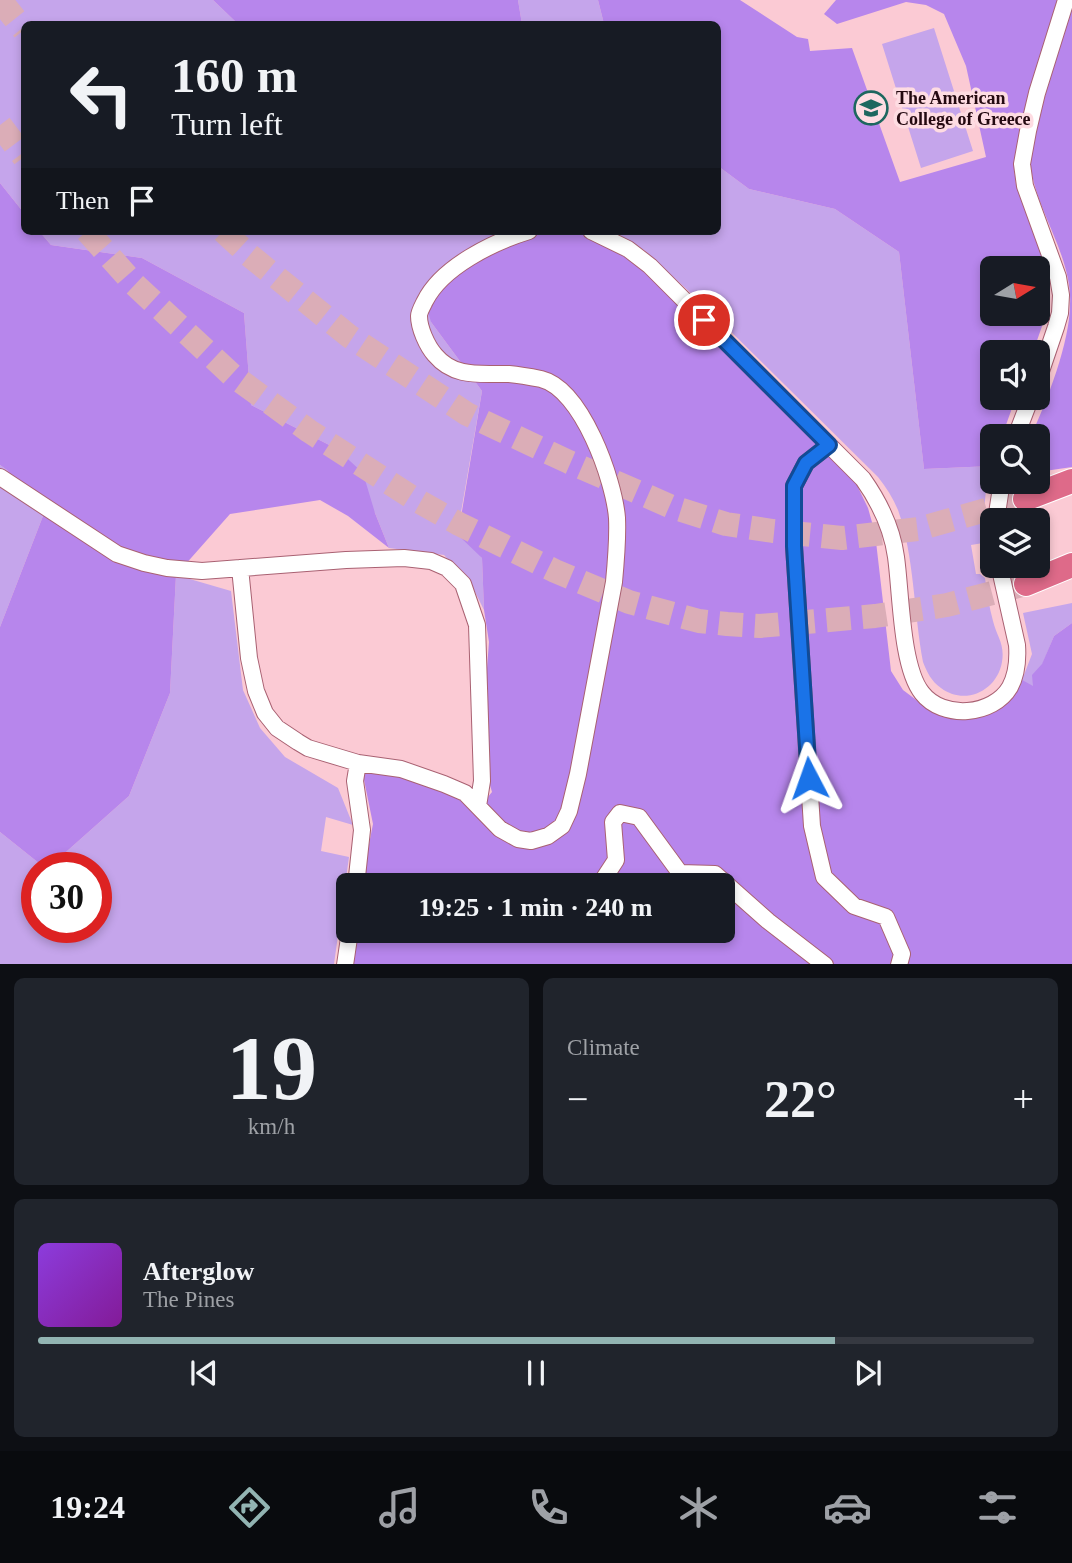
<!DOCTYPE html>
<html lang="en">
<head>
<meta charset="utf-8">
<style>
  :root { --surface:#171b24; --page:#20242c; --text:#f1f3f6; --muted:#9ea1a6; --line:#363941; --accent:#92b4b2 }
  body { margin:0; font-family:"Times New Roman",serif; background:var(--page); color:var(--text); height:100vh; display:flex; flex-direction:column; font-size:26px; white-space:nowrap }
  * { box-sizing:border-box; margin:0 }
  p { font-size:23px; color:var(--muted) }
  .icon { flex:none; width:38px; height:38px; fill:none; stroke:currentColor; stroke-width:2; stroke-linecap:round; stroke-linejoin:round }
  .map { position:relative; height:964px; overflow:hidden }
  .panel { display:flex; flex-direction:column; gap:14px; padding:14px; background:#0d0f14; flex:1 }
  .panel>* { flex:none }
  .top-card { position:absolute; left:21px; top:21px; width:700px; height:214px; border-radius:10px; box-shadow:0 4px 10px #0003; background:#171b24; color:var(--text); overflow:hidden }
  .needle { width:46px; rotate:79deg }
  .fabs { position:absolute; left:980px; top:256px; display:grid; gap:14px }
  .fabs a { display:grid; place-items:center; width:70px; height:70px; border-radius:10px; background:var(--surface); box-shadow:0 4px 10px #0003; font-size:35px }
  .speed { position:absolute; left:21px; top:852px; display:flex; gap:14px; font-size:35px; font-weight:700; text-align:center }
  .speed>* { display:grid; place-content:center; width:91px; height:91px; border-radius:50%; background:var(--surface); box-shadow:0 4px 10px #0003; line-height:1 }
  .speed .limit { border:10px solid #d22; background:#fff; color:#111 }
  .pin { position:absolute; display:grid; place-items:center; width:60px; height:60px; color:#fff; margin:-30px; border:4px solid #fff; border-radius:50%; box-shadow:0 2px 7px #0007 }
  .me { position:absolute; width:77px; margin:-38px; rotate:356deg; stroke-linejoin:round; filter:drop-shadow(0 0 5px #0008) }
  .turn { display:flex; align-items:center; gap:24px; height:147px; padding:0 35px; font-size:32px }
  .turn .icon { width:91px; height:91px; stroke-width:2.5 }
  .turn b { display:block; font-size:49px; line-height:60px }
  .then { display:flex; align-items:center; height:66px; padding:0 35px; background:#0003; gap:14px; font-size:26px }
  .big { font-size:52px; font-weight:700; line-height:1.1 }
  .panel .tile { flex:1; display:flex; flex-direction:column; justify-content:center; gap:10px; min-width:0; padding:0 24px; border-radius:10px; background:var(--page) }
  .panel .dial { align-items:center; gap:0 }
  .dial b { font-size:91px; line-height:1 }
  .song { display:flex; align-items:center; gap:21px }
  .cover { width:84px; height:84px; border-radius:10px; background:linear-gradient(135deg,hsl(270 70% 55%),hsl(290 70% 35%)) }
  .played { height:7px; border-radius:4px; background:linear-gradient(90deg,var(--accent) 80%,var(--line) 80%) }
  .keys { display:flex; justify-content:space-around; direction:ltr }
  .heat { display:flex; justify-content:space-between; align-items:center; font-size:38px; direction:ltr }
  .panel .tiles { flex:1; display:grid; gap:14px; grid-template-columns:1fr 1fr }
  .tile:last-child { grid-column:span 2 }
  .trip { position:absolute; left:336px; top:873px; width:399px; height:70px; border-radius:10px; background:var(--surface); box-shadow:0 4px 10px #0003; font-weight:700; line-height:70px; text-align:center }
  .tab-bar { display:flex; height:112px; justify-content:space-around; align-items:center; background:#090b0e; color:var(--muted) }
  .tab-bar .icon { width:49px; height:49px }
  .tab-bar .current { color:var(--accent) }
  .tab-bar b { font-size:32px; color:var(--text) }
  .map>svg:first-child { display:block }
  .green { fill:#c5a5eb }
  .forest { fill:#b786ec; fill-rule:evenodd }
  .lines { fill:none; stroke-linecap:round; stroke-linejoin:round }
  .highway-tunnel { stroke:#dbadb7; stroke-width:24; stroke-dasharray:24 12; stroke-linecap:butt }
  .minor-casing { stroke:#a96172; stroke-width:18 }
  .highway-casing { stroke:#fff; stroke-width:26 }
  .minor { stroke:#fff; stroke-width:16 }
  .highway { stroke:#de6a89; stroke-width:24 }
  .route-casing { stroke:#114b97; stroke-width:18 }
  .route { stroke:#1a73e8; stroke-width:12 }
  .labels { text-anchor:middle; stroke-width:7; stroke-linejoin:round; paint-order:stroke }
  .poi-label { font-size:18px; font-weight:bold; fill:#240910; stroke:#fedce2; text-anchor:start }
</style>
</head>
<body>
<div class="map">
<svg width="1072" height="965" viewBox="0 0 1072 965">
  <rect width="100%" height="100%" fill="#fbcad4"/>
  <path class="green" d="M 5,0 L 213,0 L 238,24 L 24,24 L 24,213 L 0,183 L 0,3 Z
    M 518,0 L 598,0 L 604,24 L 522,24 Z
    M 934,28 L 973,151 L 921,168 L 882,44 Z
    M 718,166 L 749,189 L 835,209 L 899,252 L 924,469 L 992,466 L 986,490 L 983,521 L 983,543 L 971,545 L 976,574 L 980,574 L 985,578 C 987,592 989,607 993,621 C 997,637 1005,644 1002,662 C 997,691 965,706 941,688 C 931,681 927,672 923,662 C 914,614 914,554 898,510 C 893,498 886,487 878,477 L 707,308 L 644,250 L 603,231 L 718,231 Z
    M 39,231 L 511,231 L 431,322 L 482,391 L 459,524 L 482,558 L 484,610 L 472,586 L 444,555 L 389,548 L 375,513 L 337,449 L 251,405 L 244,313 L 142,258 L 51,245 Z
    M 0,465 L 7,470 L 43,516 L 0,627 Z
    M 176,575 L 231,591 L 243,690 L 260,728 L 285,757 L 338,788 L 353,825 L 326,817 L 321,851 L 349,857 L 334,964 L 0,964 L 0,832 L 45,868 L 37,868 L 37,928 L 96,928 L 96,868 L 48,868 L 129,796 L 170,693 Z
    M 1072,603 L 1072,623 L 1054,636 L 1033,687 L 1017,677 L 1019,672 L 1024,675 L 1032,654 L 1023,613 Z"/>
  <path class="forest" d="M 213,0 L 518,0 L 522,24 L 238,24 Z
    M 598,0 L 740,0 L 797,37 L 808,39 L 810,51 L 852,48 L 900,182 L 986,157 L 966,66 L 944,14 L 926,5 L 906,2 L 837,24 L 824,14 L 836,0 L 1057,0 L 1018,141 L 1014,168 L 1016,185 L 1041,254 L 1047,276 L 1048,309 L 1033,352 L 992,352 L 992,397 L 1016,397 L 1002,436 L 992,436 L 992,466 L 924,469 L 899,252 L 835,209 L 749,189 L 718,166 L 718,24 L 604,24 ZM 992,268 L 1038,268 L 1038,313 L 992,313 Z
    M 1072,7 L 1072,467 L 1038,472 L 1038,436 L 1031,436 C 1047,401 1070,342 1070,304 C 1071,288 1067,272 1062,257 C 1053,229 1034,196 1031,167 C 1029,153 1035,138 1038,125 C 1047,85 1060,46 1072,7 Z
    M 0,183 L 24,213 L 24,231 L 39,231 L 51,245 L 142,258 L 244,313 L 251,405 L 337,449 L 363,473 L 375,513 L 389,548 L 348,516 L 320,500 L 230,514 L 176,575 L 170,693 L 129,796 L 48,868 L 45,868 L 0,832 L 0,627 L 43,516 L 7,470 L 0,465 Z
    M 511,231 L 601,231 L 628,254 L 852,475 L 868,508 L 875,533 L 891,671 L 903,690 L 919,702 L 935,709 L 984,705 L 1017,677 L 1033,686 L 1032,675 L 1042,664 L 1054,636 L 1072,623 L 1072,964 L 349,965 L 353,931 L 723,931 L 723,886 L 361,885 L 373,824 L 363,775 L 373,764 L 450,790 L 467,806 L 477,810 L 492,792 L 482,757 L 478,705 L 487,668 L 489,642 L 484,610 L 482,558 L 458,535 L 482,391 L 431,322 L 422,292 Z"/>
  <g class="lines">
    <path class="highway-tunnel" d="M 0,0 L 24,30
      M 0,125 L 24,157
      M 87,231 L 134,284 L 232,375 L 309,431 L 413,498 L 459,524 L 555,571 L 629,602 L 699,621 L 727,624 L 760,626 L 875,616 L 947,605 L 1026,584
      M 223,231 L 249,255 L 349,336 L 467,414 L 569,462 L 672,507 L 726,524 L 773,531 L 842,538 L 918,529 L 1025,499"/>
    <defs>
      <path id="minor" d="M 591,231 L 628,249 L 650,266 L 863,479 C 880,503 892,528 896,557 C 901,592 901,667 922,693 C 943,720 993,716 1010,687 C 1017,674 1018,659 1017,645 L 999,565
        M 1038,380 L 1056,327 L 1060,313 L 1061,295 L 1058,277 L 1025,186 L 1022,164 L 1028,131 L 1037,93 L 1066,0
        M 1016,436 L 1031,397
        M 829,445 L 806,463 L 794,486 L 794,546 L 812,826 L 824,877 L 854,906 L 886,917 L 902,954 L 899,965
        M 0,477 L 117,554 L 144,563 L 167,568 L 202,571 L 346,560 L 404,558 L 431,561 L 447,568 L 463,584 L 477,625 L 482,781 L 478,806
        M 996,520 L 1002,481
        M 240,568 L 249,658 L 256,691 L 265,713 L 277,728 L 298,742 L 308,748 L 358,763
        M 356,886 L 362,830 L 355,781 L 358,763 L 401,769 L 444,784 L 465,793 L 500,829 L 518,839 L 531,841 L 548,836 L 562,826 L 569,811 L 578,774 L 614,582 C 616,561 618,540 617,518 C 614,480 582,389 541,379 C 531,377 520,375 509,374 C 482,373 455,379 435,355 C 427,346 419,328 419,316 C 419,312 423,305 425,301 C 442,267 493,242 529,231
        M 599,886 L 616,860 L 613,822 L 620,813 L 639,817 L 680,873 L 715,874 L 768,921 L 825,965
        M 345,965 L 350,931"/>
      <path id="highway" d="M 1025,499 L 1072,481
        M 1026,584 L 1072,565"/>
    </defs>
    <use href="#minor" class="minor-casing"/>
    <use href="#highway" class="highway-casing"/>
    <use href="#minor" class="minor"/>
    <use href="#highway" class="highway"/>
  </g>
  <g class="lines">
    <defs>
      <path id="route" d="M 704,320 L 829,445 L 806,463 L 794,486 L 794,546 L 809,778"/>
    </defs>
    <use href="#route" class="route-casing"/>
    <use href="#route" class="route"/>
  </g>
  <defs>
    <symbol id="university-ring" viewBox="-11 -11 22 22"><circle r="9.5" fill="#fedce2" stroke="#1d675f" stroke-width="1.5"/><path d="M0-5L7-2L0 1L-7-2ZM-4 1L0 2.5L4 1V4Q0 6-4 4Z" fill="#1d675f"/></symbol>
  </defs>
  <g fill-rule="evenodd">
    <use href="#university-ring" x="852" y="89" width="38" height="38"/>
  </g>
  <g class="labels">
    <g class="poi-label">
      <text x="896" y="104">The American<tspan x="896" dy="21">College of Greece</tspan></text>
    </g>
  </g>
</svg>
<div class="fabs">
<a><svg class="needle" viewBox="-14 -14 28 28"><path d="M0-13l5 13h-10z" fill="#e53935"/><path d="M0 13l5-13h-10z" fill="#9ea1a6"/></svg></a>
<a><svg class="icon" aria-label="sound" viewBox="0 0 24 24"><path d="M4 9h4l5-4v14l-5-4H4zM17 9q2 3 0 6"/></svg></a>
<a><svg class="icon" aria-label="search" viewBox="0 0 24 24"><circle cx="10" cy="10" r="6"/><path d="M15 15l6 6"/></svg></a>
<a><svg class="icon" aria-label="layers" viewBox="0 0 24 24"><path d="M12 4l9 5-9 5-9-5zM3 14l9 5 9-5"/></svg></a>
</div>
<div class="speed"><div class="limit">30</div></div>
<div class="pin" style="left:704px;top:320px;background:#d93025"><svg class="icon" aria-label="arrive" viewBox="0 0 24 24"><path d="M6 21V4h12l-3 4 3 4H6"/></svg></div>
<svg class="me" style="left:809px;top:778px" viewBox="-20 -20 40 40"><path d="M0-17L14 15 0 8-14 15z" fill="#1a73e8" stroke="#fff" stroke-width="4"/></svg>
<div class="trip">19:25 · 1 min · 240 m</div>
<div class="top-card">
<div class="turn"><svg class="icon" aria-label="left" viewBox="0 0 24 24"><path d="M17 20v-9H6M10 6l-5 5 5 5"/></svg><div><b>160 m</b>Turn left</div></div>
<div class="then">Then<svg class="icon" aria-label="arrive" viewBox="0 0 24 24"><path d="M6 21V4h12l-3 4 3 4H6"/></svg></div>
</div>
</div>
<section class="panel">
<div class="tiles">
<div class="tile dial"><b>19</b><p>km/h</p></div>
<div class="tile"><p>Climate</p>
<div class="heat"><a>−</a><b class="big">22°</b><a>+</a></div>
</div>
<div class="tile">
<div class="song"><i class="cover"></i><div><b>Afterglow</b><p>The Pines</p></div></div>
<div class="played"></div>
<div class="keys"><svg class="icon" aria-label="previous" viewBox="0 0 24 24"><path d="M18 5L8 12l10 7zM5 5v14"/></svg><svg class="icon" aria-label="pause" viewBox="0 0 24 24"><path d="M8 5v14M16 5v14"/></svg><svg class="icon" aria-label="next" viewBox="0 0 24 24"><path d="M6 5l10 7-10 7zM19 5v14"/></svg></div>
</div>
</div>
</section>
<nav class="tab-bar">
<b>19:24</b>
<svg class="icon current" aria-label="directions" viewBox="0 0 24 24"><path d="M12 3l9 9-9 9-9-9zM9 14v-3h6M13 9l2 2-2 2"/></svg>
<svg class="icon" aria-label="music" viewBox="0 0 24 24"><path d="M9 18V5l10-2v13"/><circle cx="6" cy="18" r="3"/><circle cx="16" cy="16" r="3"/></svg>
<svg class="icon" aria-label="phone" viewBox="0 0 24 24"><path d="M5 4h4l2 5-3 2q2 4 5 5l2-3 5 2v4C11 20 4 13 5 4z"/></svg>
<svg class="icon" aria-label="climate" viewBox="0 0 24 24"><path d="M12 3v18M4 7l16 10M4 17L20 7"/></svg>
<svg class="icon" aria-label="car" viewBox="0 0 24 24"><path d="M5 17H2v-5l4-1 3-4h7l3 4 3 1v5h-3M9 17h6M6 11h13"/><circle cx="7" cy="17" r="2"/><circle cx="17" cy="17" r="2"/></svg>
<svg class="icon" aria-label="filters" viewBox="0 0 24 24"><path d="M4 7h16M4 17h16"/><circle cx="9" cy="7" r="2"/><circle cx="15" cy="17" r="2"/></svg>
</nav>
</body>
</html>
